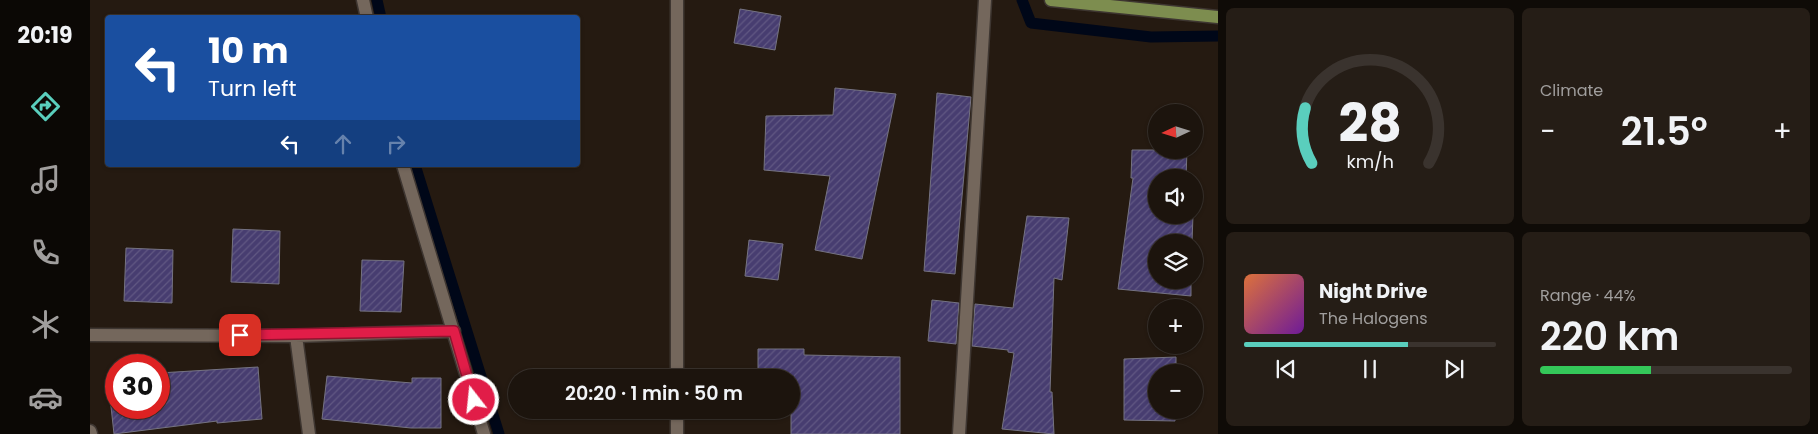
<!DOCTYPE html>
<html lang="en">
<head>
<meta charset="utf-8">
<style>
  :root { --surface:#1c140d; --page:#251d16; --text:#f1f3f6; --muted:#a09e9d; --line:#3a332e; --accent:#5acebd }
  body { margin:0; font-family:Poppins,sans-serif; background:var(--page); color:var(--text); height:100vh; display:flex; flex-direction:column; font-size:19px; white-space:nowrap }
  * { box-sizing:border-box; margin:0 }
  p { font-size:16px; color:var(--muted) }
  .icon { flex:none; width:28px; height:28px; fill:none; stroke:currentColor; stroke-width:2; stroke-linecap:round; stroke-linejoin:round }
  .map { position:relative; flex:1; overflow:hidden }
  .sheet { display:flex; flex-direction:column; gap:8px; padding:8px; background:#0f0b07; width:600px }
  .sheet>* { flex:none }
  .guide { position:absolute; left:15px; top:15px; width:475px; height:152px; border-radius:5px; box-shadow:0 1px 4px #0004,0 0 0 1px var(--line); background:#1a4fa0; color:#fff; overflow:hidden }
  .needle { width:32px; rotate:266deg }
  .controls { position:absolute; left:1058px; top:104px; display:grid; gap:10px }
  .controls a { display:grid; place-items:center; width:55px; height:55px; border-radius:50%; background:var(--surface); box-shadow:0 1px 4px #0004,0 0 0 1px var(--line); font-size:25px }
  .speed { position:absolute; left:15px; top:354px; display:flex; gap:10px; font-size:25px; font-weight:700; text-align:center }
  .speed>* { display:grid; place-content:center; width:65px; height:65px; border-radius:50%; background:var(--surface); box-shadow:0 1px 4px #0004,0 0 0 1px var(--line); line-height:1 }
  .speed .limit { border:8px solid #d22; background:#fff; color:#111 }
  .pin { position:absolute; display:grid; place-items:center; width:42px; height:42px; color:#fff; margin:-21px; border-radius:10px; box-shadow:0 2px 8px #0006 }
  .me { position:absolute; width:55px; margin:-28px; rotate:344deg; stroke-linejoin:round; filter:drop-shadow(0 0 4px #0008) }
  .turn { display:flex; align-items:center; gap:18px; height:105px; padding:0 20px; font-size:22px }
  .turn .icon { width:65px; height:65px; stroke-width:2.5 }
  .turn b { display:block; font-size:35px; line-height:42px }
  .lanes { display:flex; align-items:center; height:48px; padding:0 20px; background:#0003; justify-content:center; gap:25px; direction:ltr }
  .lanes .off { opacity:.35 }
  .big { font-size:38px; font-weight:600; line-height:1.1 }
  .sheet .tile { flex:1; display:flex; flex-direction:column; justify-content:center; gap:8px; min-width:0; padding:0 18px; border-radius:8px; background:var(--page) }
  .sheet .dial { align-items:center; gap:0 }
  .dial svg { height:130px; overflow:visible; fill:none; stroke:var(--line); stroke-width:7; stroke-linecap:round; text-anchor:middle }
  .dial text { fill:var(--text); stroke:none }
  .song { display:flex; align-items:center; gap:15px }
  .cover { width:60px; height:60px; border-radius:8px; background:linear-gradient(135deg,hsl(20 70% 55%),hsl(280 70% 35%)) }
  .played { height:5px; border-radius:2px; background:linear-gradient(90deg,var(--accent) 65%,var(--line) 65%) }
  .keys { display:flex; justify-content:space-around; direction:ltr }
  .heat { display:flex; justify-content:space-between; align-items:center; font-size:28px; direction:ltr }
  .charge { height:8px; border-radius:4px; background:linear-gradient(90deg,#34c759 44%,var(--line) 0) }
  .sheet .tiles { flex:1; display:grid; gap:8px; grid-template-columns:repeat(2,1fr) }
  .trip { position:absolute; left:418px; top:369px; width:292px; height:50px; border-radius:25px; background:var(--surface); box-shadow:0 1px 4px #0004,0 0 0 1px var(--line); font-weight:600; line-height:50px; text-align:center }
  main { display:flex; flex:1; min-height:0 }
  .dock { display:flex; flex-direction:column; width:90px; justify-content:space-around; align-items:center; background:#0b0805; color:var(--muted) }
  .dock .icon { width:35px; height:35px }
  .dock .current { color:var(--accent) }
  .dock b { font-size:22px; color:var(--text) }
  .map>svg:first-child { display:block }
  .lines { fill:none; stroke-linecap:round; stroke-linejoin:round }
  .stream { stroke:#000718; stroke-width:11 }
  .building { fill:url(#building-hatch); stroke:#757382 }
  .minor-casing { stroke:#3e3631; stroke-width:15 }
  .primary-casing { stroke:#3e3631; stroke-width:15 }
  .minor { stroke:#74675c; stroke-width:12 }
  .primary { stroke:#7d8d4f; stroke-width:12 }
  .route-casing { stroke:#92132f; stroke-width:12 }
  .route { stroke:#e11d48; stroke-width:9 }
</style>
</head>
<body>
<main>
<nav class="dock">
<b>20:19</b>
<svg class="icon current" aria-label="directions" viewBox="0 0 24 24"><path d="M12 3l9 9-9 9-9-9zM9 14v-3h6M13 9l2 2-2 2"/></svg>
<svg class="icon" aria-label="music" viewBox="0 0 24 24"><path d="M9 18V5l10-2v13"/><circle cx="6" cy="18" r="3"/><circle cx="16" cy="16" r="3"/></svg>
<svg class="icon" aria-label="phone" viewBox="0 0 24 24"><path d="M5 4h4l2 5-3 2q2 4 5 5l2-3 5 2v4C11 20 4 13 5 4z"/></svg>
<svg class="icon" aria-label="climate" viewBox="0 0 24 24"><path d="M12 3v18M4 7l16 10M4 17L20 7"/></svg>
<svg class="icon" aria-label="car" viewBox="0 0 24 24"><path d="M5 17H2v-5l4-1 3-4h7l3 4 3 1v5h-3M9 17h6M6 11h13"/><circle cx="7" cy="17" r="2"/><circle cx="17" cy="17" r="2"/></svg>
</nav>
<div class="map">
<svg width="1128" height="434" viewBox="0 0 1128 434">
  <defs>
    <pattern id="building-hatch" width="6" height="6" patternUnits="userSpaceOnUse" patternTransform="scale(1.25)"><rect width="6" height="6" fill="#473d70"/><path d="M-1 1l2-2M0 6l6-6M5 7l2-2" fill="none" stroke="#615883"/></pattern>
  </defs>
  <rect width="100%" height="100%" fill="#251a11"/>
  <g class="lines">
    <path class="stream" d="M 287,0 L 291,18
      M 932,0 L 941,23 L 1061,37 L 1128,36
      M 325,165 L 409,434"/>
  </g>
  <path class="building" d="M 650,9 L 691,16 L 685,50 L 644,43 Z
    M 745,88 L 806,94 L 772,259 L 725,250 L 740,176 L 674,170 L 676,116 L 743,115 Z
    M 847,93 L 881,97 L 865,274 L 834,271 Z
    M 1042,150 L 1097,150 L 1096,178 L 1066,178 L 1066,215 L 1103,215 L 1102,242 L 1066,242 L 1066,280 L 1101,280 L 1101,296 L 1028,289 L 1043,178 L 1041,178 Z
    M 937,216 L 979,218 L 972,280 L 964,278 L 960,392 L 962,392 L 964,434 L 912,429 L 924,353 L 918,352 L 918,350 L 882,346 L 885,304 L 923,308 Z
    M 143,229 L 190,231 L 189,284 L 141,282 Z
    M 659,240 L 693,244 L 688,280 L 655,276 Z
    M 36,248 L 83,250 L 82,303 L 34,301 Z
    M 272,260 L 314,261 L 311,312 L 270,311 Z
    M 842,300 L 869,303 L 866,344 L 838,341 Z
    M 668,349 L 714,349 L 714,355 L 810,357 L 810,434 L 701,434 L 701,378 L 668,378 Z
    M 1086,357 L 1086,372 L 1066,372 L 1066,410 L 1085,410 L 1085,421 L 1034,420 L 1034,359 Z
    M 168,367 L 172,419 L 127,423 L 127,421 L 24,434 L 18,379 L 26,378 L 26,408 L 69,408 L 69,373 Z
    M 237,376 L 322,383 L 322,378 L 351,378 L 351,428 L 321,428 L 232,419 Z"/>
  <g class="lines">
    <defs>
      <path id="minor" d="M 273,0 L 277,18
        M 313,165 L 394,434
        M 0,335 L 206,336 L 364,331
        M 206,336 L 219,434
        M 587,378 L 587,0
        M 0,431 L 1,434
        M 587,434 L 587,410
        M 869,434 L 895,0"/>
      <path id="primary" d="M 961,0 L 1128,17"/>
    </defs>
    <use href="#minor" class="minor-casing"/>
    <use href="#primary" class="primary-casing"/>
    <use href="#minor" class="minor"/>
    <use href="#primary" class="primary"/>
  </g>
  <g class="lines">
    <defs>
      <path id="route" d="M 150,335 L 364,331 L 384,400"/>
    </defs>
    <use href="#route" class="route-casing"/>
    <use href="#route" class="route"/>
  </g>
</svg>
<div class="controls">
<a><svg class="needle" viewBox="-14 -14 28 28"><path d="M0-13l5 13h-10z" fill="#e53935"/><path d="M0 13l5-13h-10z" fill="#a09e9d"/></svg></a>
<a><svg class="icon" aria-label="sound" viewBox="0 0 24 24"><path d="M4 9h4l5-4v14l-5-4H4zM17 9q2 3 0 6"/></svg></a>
<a><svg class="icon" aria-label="layers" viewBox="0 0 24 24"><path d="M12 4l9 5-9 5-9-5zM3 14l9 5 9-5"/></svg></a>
<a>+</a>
<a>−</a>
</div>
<div class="speed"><div class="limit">30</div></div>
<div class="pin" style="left:150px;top:335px;background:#d93025"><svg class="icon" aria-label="arrive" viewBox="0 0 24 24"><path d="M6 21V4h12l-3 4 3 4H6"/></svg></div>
<svg class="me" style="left:384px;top:400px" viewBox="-20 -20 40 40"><circle r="17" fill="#e11d48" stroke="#fff" stroke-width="3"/><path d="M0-11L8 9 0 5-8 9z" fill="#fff"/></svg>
<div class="trip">20:20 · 1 min · 50 m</div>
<div class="guide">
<div class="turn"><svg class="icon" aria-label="left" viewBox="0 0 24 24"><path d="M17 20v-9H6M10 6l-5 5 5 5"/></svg><div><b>10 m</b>Turn left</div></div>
<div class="lanes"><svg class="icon" aria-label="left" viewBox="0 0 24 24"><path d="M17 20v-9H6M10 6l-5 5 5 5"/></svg><svg class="icon off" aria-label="ahead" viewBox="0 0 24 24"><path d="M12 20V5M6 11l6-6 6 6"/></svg><svg class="icon off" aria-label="right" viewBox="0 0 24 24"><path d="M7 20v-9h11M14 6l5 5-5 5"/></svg></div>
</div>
</div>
<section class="sheet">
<div class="tiles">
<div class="tile dial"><svg viewBox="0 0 100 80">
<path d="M14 69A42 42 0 1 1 86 69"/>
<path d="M14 69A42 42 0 0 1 10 35" stroke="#5acebd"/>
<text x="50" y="56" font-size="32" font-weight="700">28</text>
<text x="50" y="72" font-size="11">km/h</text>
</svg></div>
<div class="tile"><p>Climate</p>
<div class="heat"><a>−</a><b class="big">21.5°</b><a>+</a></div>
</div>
<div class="tile">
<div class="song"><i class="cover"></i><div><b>Night Drive</b><p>The Halogens</p></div></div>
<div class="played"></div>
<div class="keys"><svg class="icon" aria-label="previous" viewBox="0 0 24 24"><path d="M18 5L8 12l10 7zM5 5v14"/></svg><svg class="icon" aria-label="pause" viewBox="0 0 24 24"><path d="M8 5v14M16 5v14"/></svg><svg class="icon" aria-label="next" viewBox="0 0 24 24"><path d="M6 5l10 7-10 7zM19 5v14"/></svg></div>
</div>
<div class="tile"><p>Range · 44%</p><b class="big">220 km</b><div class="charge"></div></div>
</div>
</section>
</main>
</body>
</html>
